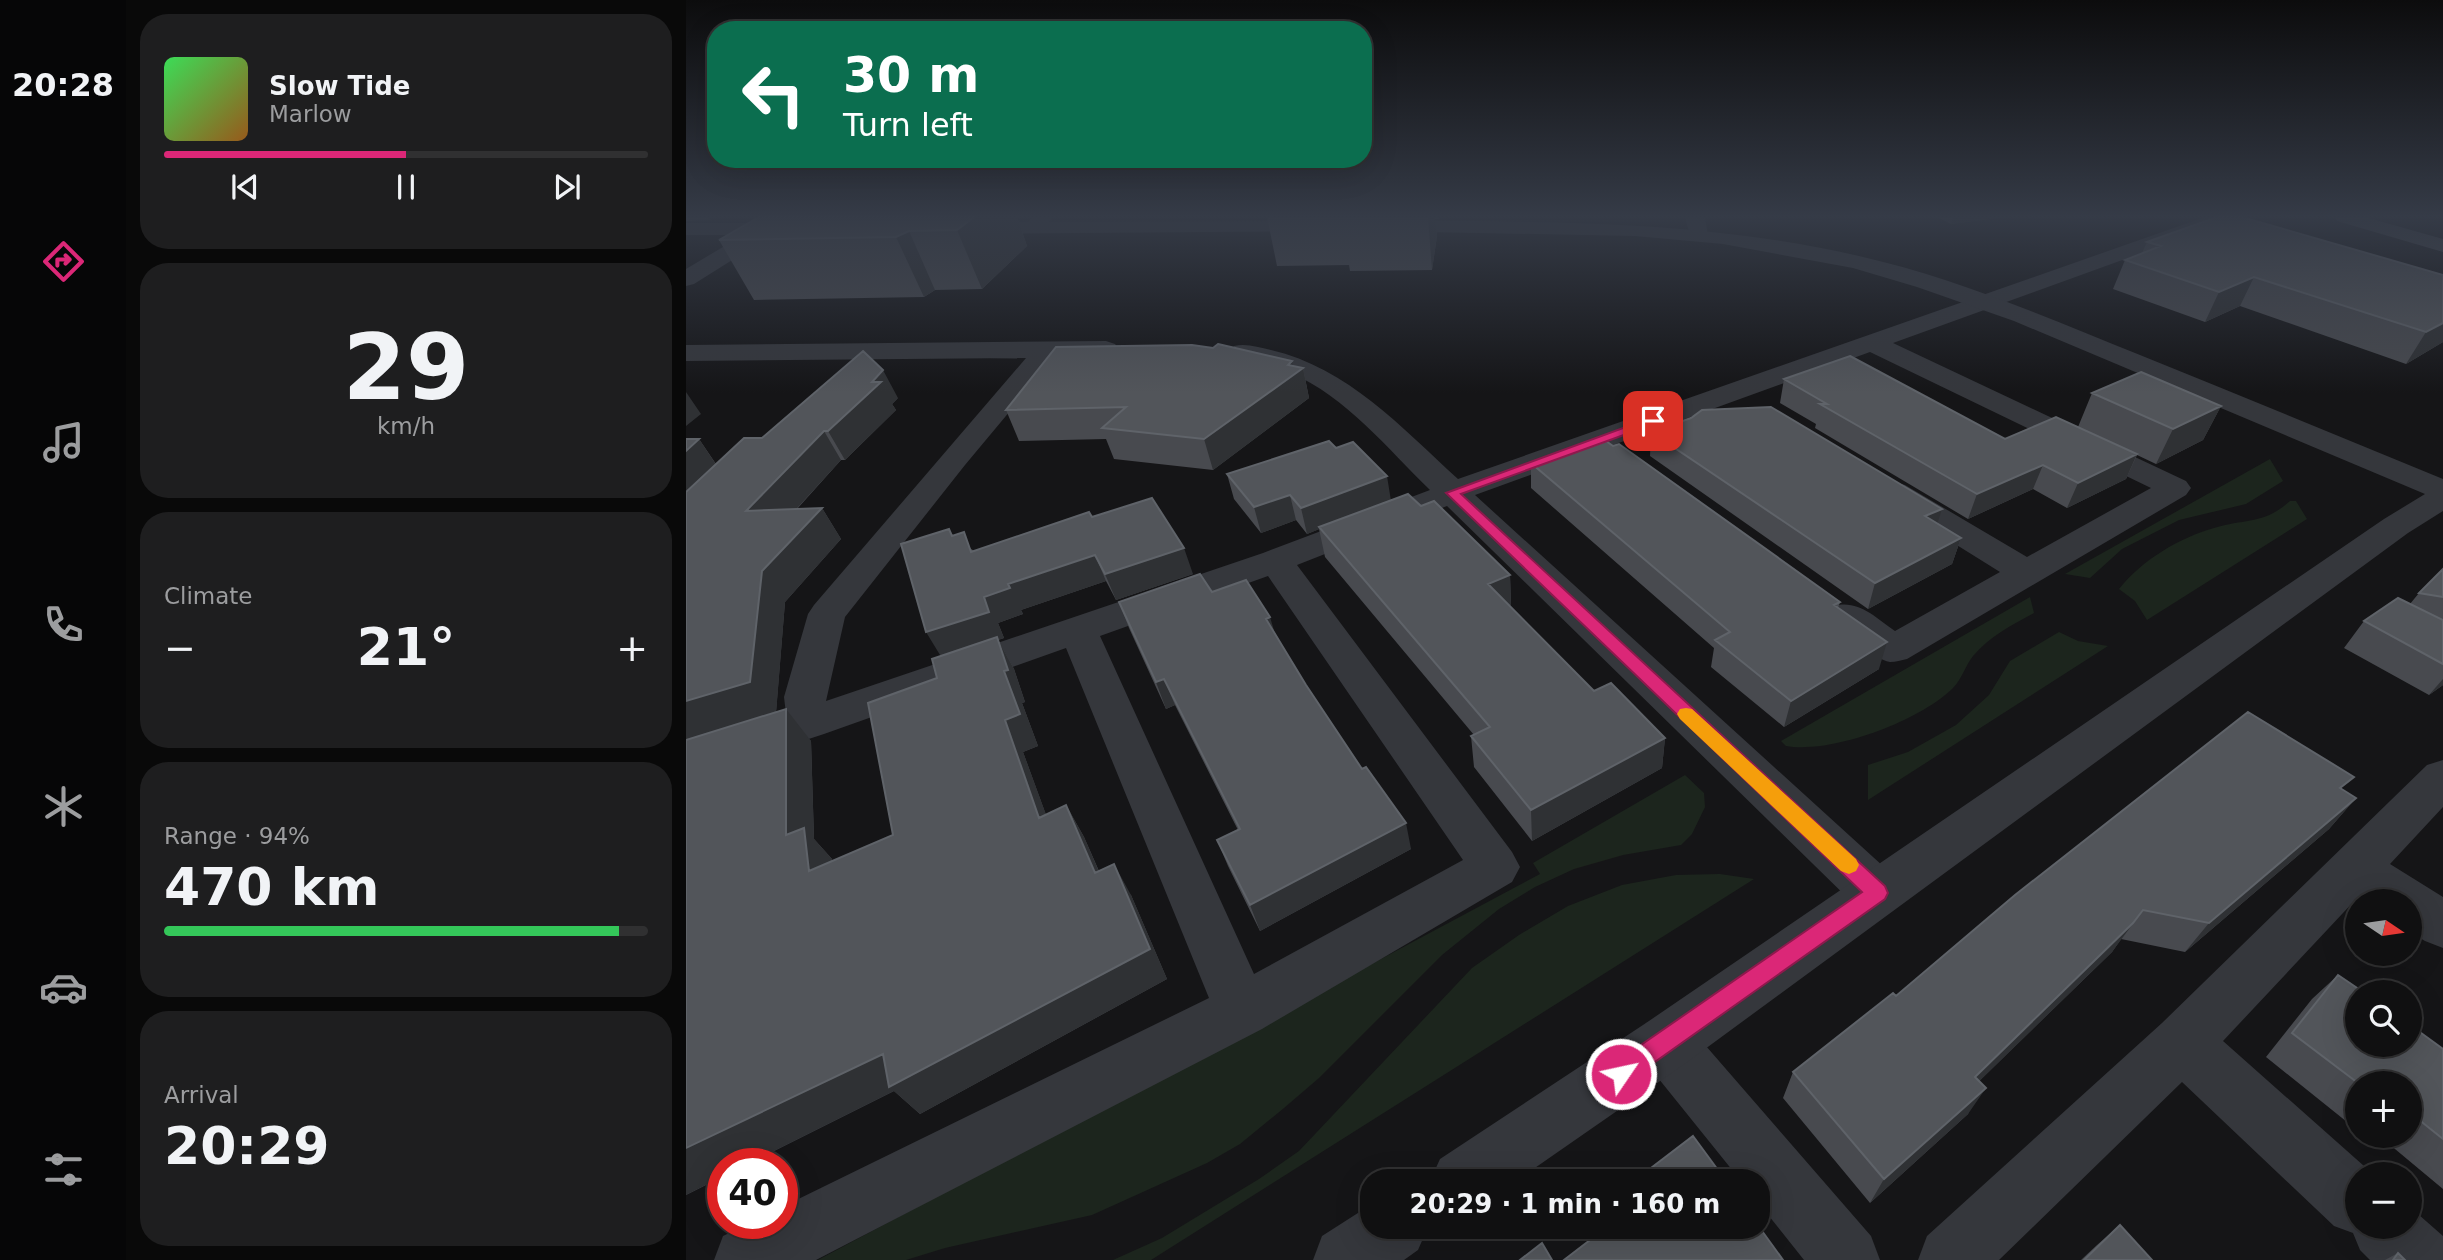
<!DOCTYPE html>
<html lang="en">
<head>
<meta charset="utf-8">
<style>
  :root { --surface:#101011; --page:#1e1e1f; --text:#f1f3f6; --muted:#9c9d9f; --line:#303031; --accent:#db2777 }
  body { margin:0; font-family:"DejaVu Sans",sans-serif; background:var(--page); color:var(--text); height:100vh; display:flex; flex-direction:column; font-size:26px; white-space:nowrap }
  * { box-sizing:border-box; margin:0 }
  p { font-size:23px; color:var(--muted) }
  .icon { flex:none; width:38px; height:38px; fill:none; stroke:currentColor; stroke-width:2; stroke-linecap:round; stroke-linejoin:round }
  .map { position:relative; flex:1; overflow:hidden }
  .drawer { display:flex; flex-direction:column; gap:14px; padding:14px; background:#090909; width:560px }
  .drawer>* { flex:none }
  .hud { position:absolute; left:21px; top:21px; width:665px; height:147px; border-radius:28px; box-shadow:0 7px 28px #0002,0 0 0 2px var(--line); background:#0b6e4f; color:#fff; overflow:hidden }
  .needle { width:46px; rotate:103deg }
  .fabs { position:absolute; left:1659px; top:889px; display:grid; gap:14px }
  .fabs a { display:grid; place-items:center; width:77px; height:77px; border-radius:50%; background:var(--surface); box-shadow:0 7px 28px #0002,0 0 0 2px var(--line); font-size:35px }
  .speed { position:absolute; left:21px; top:1148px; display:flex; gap:14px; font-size:35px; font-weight:700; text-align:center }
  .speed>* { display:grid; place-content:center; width:91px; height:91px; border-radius:50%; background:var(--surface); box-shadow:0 7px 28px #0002,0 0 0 2px var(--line); line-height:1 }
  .speed .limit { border:10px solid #d22; background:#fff; color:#111 }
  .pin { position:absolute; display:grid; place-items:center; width:60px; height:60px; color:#fff; margin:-30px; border-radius:14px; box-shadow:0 4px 10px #0006 }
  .me { position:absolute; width:77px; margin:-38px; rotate:56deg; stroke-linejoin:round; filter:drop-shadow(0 0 5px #0008) }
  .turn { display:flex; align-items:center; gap:24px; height:147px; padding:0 21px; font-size:32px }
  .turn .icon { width:91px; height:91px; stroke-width:2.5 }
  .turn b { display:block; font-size:49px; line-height:60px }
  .big { font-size:52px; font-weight:600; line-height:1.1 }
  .drawer .tile { flex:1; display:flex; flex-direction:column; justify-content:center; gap:10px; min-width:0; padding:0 24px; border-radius:28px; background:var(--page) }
  .drawer .dial { align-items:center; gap:0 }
  .dial b { font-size:91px; line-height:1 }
  .song { display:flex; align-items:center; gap:21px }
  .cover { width:84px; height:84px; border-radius:10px; background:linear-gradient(135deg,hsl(130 70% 55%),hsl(30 70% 35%)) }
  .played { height:7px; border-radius:4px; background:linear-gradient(90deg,var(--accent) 50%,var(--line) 50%) }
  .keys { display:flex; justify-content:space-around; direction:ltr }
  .heat { display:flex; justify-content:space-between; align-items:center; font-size:38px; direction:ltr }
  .charge { height:10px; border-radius:5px; background:linear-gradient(90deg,#34c759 94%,var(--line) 0) }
  .trip { position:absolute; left:674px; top:1169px; width:410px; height:70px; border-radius:28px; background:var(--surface); box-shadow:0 7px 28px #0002,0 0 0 2px var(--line); font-weight:600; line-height:70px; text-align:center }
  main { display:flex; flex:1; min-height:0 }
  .tab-bar { display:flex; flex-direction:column; width:126px; justify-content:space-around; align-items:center; background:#060607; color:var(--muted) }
  .tab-bar .icon { width:49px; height:49px }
  .tab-bar .current { color:var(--accent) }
  .tab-bar b { font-size:32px; color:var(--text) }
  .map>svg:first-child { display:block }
  .green { fill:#1c251d }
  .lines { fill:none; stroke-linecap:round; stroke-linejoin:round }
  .minor { fill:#35373c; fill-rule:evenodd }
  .tertiary { fill:#35373c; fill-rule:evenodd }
  .secondary { fill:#43464c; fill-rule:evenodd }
  .wall { fill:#484a4f }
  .shaded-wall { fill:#2f3134 }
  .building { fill:#52555a; stroke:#5f6369; stroke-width:2 }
  .route { fill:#db2777; stroke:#8e194d; stroke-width:2 }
  .slow { fill:#f59e0b }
</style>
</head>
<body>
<main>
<nav class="tab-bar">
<b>20:28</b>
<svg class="icon current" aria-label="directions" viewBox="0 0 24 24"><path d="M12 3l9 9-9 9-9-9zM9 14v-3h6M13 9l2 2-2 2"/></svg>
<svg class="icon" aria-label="music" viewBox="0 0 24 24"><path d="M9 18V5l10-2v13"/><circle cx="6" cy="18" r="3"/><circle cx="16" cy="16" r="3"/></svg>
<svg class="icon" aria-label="phone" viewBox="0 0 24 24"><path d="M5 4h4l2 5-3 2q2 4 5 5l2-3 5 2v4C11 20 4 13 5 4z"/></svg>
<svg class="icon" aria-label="climate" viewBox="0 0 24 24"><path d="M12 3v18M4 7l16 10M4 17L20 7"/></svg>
<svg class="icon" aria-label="car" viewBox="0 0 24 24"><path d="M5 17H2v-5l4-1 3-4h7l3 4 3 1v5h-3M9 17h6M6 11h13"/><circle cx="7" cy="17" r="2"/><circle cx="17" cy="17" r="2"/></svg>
<svg class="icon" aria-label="filters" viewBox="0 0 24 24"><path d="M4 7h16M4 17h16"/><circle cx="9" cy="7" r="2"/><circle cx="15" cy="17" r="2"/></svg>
</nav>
<section class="drawer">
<div class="tile">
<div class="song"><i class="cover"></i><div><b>Slow Tide</b><p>Marlow</p></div></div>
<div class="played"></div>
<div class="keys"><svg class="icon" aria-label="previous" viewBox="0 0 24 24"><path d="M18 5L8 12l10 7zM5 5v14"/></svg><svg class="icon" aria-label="pause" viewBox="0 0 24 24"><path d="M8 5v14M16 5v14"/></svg><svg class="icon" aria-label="next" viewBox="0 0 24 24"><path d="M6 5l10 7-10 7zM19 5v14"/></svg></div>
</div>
<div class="tile dial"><b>29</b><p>km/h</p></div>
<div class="tile"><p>Climate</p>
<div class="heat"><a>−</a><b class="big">21°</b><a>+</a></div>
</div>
<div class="tile"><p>Range · 94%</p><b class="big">470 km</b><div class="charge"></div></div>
<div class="tile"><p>Arrival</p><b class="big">20:29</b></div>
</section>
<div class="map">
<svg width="1757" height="1260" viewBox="0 0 1757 1260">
  <rect width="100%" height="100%" fill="#151517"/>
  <path class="green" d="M 1584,459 L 1597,481 L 1560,504 L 1493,520 L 1436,549 L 1404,578 L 1379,574 Z
    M 1604,501 L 1610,501 L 1621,519 L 1461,620 L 1449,601 L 1433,589 C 1456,560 1493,538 1528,528 C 1561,518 1577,525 1604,501 Z
    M 1344,597 L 1348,613 C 1326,625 1304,636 1287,656 C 1279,666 1276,679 1267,688 C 1234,721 1146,754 1100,746 L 1095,741 Z
    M 1373,632 L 1392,641 L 1422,646 L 1182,800 L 1182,765 L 1222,752 L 1270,725 L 1303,695 L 1324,661 Z
    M 999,775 L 1018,793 L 1019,807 L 1006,834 L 995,845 L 937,855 L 888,869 L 849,887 L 813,909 L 756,955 L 633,1078 L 598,1108 L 554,1144 L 521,1163 L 406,1215 L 259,1248 L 220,1260 L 132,1260 L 854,874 L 847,863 Z
    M 1034,874 L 1068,879 L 465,1260 L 427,1260 L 476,1238 L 573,1179 L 613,1151 L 786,968 L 833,935 L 882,906 L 936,885 L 990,875 Z"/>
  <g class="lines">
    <path class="minor" d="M 347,217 L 368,217 L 353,232 L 339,232 L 336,228 Z
      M 999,217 L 1019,217 L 1022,236 L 1019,240 L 1005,240 Z
      M 1519,217 L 1547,217 L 1544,221 L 1207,343 L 1500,481 L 1505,488 L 1500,495 L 1221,659 C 1215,660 1210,662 1204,662 C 1188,659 1150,629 1141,615 L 1147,606 C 1172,599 1189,617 1209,631 L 1314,572 L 1197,499 L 1192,492 L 1197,485 L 1208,482 L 1219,485 L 1341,557 L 1465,488 L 1184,352 L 789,495 L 1209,877 L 1216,893 L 1209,909 L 1191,915 L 1173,909 L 761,506 L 611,565 L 826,852 L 834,867 L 826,882 L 576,1029 L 130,1260 L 28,1260 L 37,1236 L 64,1223 L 96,1223 L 96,1207 L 523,998 L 380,648 L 138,734 L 0,779 L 0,745 L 100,714 L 98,697 L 122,614 L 128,605 L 340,358 L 0,361 L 0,345 L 420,341 L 429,344 L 433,349 L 429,354 L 369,357 L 279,465 L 159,617 L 140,701 L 577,553 L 744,490 C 701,448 660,397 605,373 C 586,365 567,362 548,358 L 544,352 L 548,346 C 560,343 572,347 585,350 C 662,368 715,427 772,479 ZM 582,576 L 777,860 L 568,974 L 414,636 Z
      M 1757,760 L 1757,807 L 1704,864 L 1757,897 L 1757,948 L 1739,941 L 1724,932 L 1724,901 L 1679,901 L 1672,897 L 1537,1041 L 1687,1174 L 1671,1174 L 1671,1227 L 1724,1227 L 1724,1207 L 1757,1236 L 1757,1260 L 1684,1260 L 1674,1250 L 1667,1233 L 1648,1226 L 1496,1082 L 1313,1260 L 1232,1260 L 1241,1236 L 1476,1023 L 1741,765 Z
      M 980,1015 L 1000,1023 L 1185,1236 L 1194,1260 L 1118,1260 L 1071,1201 L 1071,1181 L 1055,1181 L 960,1063 L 951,1043 L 960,1023 Z"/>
    <path class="tertiary" d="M 635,221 L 642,223 L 645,227 L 642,231 L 282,234 L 275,232 L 272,228 L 275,224 L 282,222 Z
      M 699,221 C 858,221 1016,220 1173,256 C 1270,278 1363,318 1454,355 C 1555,396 1656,437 1757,479 L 1757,511 L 1722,533 L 1000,1063 L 830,1181 L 744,1181 L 754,1159 L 960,1023 L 1698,519 L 1739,494 L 1328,321 L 1231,287 L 1167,268 L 1037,244 L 949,236 L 692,231 L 689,227 L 692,223 Z
      M 0,223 L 103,223 L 110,225 L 113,229 L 110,233 L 86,235 L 8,284 L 0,286 L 0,269 L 57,235 L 0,235 Z
      M 686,1204 L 686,1227 L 742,1227 L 732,1250 L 718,1260 L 627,1260 L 636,1236 Z"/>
    <path class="secondary" d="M 1648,217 L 1679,217 L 1757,239 L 1757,252 L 1651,221 Z"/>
  </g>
  <path class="wall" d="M 0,217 L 29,217 L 23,220 L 0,221 Z
    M 73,217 L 331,217 L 341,246 L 296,289 L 249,290 L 238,297 L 68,300 L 33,240 Z
    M 581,217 L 753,217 L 753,219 L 749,219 L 751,236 L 746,270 L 664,271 L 663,265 L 591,266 Z
    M 1251,217 L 1319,217 L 1265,224 Z
    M 1531,217 L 1757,342 L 1720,364 L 1554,306 L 1519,322 L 1427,289 L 1439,260 L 1456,253 L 1461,242 Z
    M 607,366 L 617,368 L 623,398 L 527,470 L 428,459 L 420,439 L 333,441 L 320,410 Z
    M 1098,379 L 1319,439 L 1392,427 L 1406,393 L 1535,406 L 1517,440 L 1470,464 L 1451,455 L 1440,479 L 1381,508 L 1347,489 L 1282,519 L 1129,428 L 1130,424 L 1094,403 Z
    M 212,398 L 206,404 L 210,410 L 159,460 L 155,460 L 111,509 L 136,508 L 155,539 L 99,602 L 90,712 L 125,741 L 128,839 L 146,859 L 146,861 L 207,835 L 251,678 L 255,656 L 266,535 L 288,551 L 406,517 L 507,574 L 430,600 L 420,581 L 335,610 L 337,614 L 312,623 L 318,638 L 312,640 L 328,669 L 339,702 L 336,703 L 352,746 L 337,752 L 360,815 L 380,805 L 398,837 L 413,871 L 445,895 L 481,979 L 234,1114 L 208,1091 L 0,1195 L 0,439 L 13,439 L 30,464 L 76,438 Z
    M 965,432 L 1251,524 L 1275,538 L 1266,564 L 1182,609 L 964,456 Z
    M 907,446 L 1154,602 L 1152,608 L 1193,669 L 1098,727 L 1025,667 L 1028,648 L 845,488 L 845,463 Z
    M 541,474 L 735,506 L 824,575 L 825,605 L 823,606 L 908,691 L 979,738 L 976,768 L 846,841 L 788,767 L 785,736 L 788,735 L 639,557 L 633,529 L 621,534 L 610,520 L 575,533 L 548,499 Z
    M 1757,569 L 1757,685 L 1743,695 L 1658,648 L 1678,621 L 1724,604 L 1733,593 Z
    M 526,592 L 589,633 L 620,685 L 725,849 L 574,931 L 542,866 L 531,840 L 552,830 L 489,705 L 480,709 L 443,628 L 433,602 Z
    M 1656,790 L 1670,798 L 1643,829 L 1499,952 L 1435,939 L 1426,952 L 1293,1081 L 1282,1114 L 1184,1203 L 1097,1098 L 1107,1072 L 1210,996 Z
    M 1652,975 L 1757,1049 L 1757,1189 L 1697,1139 L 1689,1144 L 1679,1136 L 1724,1136 L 1724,1083 L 1671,1083 L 1671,1130 L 1580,1057 L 1626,999 Z
    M 1434,1225 L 1466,1260 L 1395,1260 L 1411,1245 Z
    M 1712,1253 L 1719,1260 L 1699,1260 Z"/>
  <path class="shaded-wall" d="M 21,217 L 29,217 L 23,220 Z
    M 288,217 L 331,217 L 341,246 L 296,289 L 271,230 Z
    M 742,217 L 749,217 L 751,236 L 746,270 Z
    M 1267,217 L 1319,217 L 1265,224 Z
    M 223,231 L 249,290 L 238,297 L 210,237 Z
    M 1568,277 L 1554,306 L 1519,322 L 1533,292 Z
    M 1757,323 L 1757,342 L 1720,364 L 1740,332 Z
    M 606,361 L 609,374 L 617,368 L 623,398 L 527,470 L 518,439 Z
    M 197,370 L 212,398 L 206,404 L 210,410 L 159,460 L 142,431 Z
    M 0,392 L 15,414 L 0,426 Z
    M 1535,406 L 1517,440 L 1470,464 L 1487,429 Z
    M 138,431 L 155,460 L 81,541 L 60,511 Z
    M 13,439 L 33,469 L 0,501 L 0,451 Z
    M 1451,454 L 1440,479 L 1381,508 L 1392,483 Z
    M 1357,465 L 1347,489 L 1282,519 L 1291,494 Z
    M 701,476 L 705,501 L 621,534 L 615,508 Z
    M 604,495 L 610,520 L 575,533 L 568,507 Z
    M 136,508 L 155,539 L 99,602 L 90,714 L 0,742 L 0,701 L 76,571 Z
    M 1256,509 L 1248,534 L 1239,516 Z
    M 1275,538 L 1266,564 L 1182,609 L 1189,583 Z
    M 498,548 L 507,574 L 430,600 L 419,574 Z
    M 409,555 L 420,581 L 335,610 L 337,614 L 312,623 L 318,638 L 312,640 L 328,669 L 339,702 L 336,703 L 352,746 L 337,752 L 373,850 L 240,632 L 298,597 L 322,584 Z
    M 824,575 L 825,605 L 804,614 L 802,584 Z
    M 584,617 L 592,644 L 580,619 Z
    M 1201,642 L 1193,669 L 1098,727 L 1105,701 Z
    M 478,679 L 489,705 L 480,709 L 470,682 Z
    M 1757,679 L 1757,685 L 1743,695 Z
    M 100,709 L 125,741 L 128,839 L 146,859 L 152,903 L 123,871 L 100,835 Z
    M 979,738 L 976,768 L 846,841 L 845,810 Z
    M 1670,798 L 1643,829 L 1499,952 L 1523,923 Z
    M 380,805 L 398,837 L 427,904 L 409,873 Z
    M 720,823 L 725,849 L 574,931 L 564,905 Z
    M 428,864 L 445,895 L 481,979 L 234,1114 L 208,1091 L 62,1164 L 37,1164 L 37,1176 L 0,1195 L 0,1148 Z
    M 1457,910 L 1426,952 L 1271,1103 L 1289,1077 Z
    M 1300,1088 L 1282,1114 L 1184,1203 L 1198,1179 Z"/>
  <path class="building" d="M 73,217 L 288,217 L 271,230 L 223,231 L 210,237 L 33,240 Z
    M 1531,217 L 1556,217 L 1757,275 L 1757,323 L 1740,332 L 1568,277 L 1533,292 L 1439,260 L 1475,246 L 1461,242 Z
    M 532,344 L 606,361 L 602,365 L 617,368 L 518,439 L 416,428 L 440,407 L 320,410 L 370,347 L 506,345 L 527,348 Z
    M 177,351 L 197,370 L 186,382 L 195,382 L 142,431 L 138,431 L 60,511 L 136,508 L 76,571 L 64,682 L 0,701 L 0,492 L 58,438 L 76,438 Z
    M 1164,356 L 1319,439 L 1370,417 L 1451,454 L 1392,483 L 1357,465 L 1291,494 L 1134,404 L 1141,404 L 1098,379 Z
    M 1455,372 L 1535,406 L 1487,429 L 1406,393 Z
    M 1085,407 L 1256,509 L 1239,516 L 1275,538 L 1189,583 L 965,432 L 1005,418 L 1016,410 Z
    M 0,439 L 13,439 L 0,451 Z
    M 643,441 L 650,448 L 667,442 L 701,476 L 615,508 L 604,495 L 568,507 L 541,474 Z
    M 920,441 L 927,446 L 933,444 L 1154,602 L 1148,605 L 1201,642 L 1105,701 L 1029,640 L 1044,632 L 845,463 L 902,442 L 907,446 Z
    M 722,494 L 735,506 L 748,501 L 824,575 L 802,584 L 908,691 L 925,683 L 979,738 L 845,810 L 785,736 L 804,727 L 633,527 Z
    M 466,498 L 498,548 L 419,574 L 409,555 L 322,584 L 324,588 L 298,597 L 303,612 L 240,632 L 215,544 L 263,529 L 266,536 L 278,532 L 285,552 L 403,512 L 406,517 Z
    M 1757,569 L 1757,597 L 1733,593 Z
    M 514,574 L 526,592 L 560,580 L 584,617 L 580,619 L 620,685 L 676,769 L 680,767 L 720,823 L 564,905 L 531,840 L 554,829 L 478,679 L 470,682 L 433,602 Z
    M 1712,598 L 1757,620 L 1757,664 L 1678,621 Z
    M 311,637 L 322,670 L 318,671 L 334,714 L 319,720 L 353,818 L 380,805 L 409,873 L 428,864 L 464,949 L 203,1087 L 197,1054 L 0,1148 L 0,740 L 100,709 L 100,835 L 118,828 L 123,871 L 207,835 L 182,703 L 251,678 L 246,659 Z
    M 1562,712 L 1668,777 L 1654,788 L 1670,798 L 1523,923 L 1457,910 L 1447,923 L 1289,1077 L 1300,1088 L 1198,1179 L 1107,1072 L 1207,993 L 1210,996 L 1329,895 Z
    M 1652,975 L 1677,992 L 1671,992 L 1671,1045 L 1724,1045 L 1724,1025 L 1757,1049 L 1757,1139 L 1727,1115 L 1724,1120 L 1724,1083 L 1672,1083 L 1606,1033 Z
    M 1007,1136 L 1040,1181 L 948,1181 Z
    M 1071,1224 L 1097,1260 L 878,1260 L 921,1227 L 1071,1227 Z
    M 1434,1225 L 1466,1260 L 1398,1260 Z
    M 856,1243 L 866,1260 L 834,1260 Z
    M 1712,1253 L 1719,1260 L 1707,1260 Z"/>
  <linearGradient id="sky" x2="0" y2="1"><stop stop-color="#0c0c0d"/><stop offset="0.55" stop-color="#353b47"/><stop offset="1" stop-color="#353b47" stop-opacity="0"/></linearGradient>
  <rect width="1757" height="393" fill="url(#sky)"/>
  <path class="route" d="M 967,417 L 971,418 L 971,423 L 775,494 L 1199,886 L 1202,893 L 1199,899 L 935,1086 L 926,1082 L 923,1074 L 926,1065 L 1176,892 L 760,493 Z"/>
  <path class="slow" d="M 1000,708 L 1006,709 L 1170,859 L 1173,865 L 1170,871 L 1163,874 L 1155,871 L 994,719 L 991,714 L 994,709 Z"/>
</svg>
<div class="fabs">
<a><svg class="needle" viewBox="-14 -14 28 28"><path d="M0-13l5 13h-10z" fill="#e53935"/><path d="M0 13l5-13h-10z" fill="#9c9d9f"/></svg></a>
<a><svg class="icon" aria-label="search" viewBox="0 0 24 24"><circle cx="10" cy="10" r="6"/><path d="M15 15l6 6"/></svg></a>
<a>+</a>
<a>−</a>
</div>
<div class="speed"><div class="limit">40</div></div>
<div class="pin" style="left:967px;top:421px;background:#d93025"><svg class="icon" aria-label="arrive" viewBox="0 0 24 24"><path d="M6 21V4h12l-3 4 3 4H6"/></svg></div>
<svg class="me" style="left:935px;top:1074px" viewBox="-20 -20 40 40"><circle r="17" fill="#db2777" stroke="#fff" stroke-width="3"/><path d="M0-11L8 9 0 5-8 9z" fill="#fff"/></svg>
<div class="trip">20:29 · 1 min · 160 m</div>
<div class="hud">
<div class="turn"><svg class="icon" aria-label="left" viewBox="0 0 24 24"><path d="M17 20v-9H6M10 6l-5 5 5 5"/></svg><div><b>30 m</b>Turn left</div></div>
</div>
</div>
</main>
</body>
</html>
